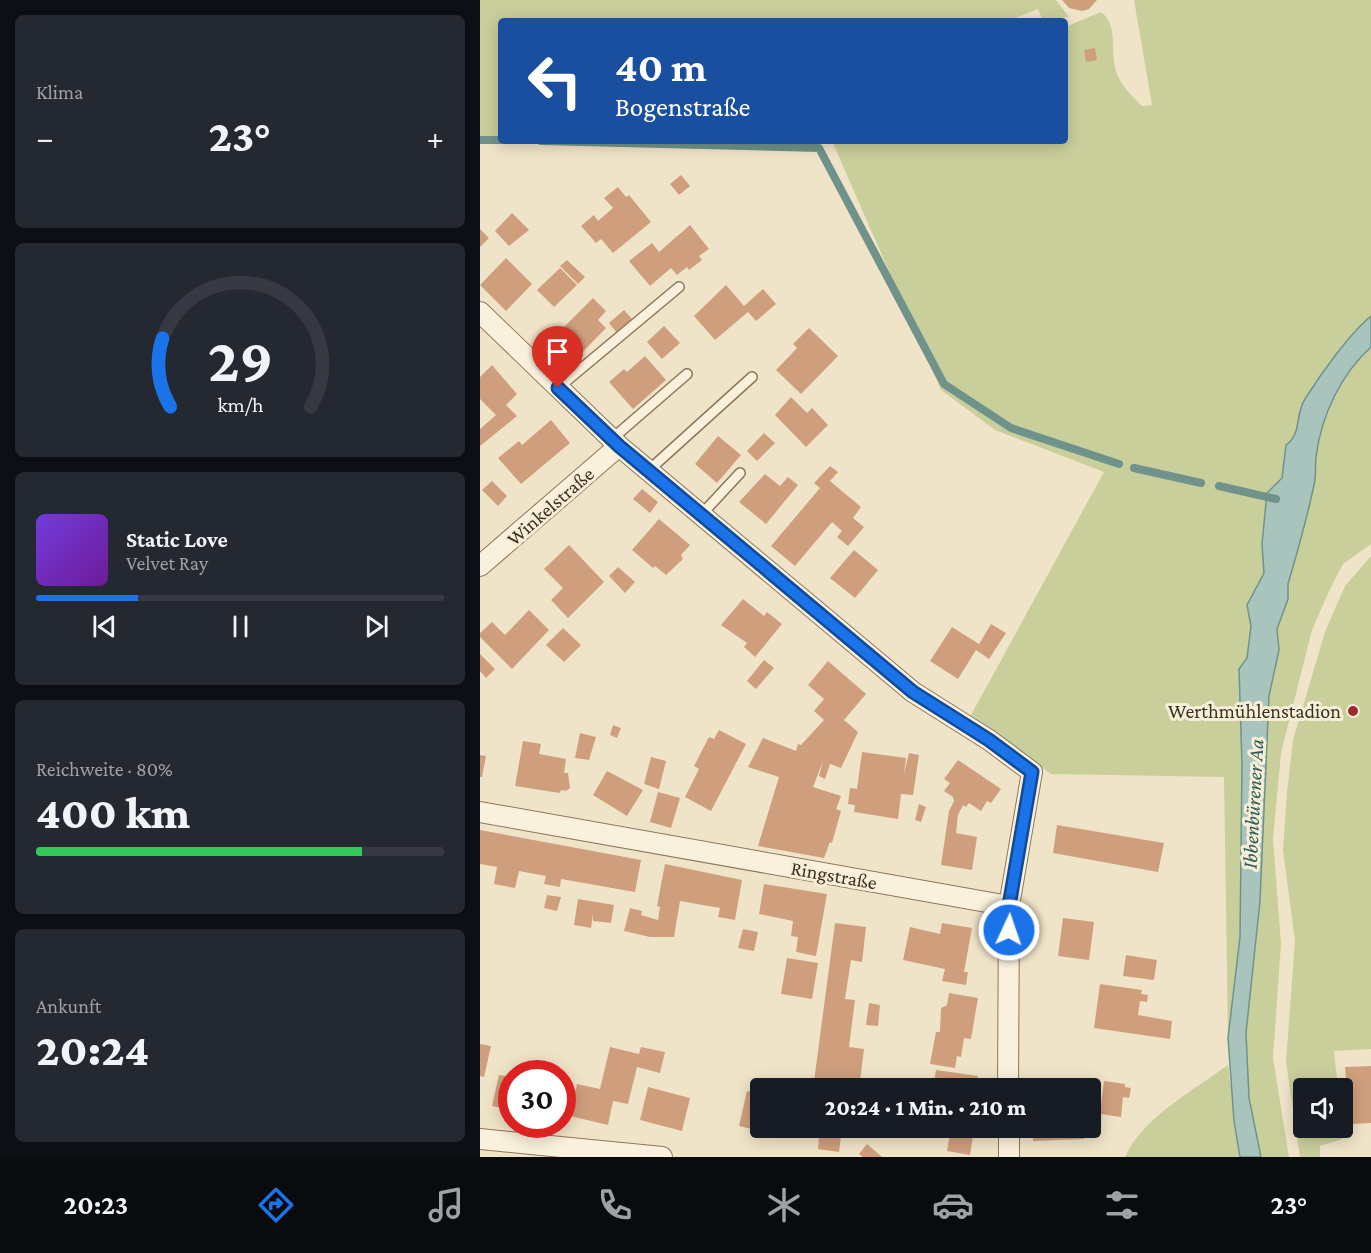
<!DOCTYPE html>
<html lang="de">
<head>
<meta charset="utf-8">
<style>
  :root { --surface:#171b24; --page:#242831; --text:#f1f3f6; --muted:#9ea1a6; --line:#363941; --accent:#1a73e8 }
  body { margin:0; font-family:"Crimson Pro",serif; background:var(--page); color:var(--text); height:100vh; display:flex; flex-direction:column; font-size:22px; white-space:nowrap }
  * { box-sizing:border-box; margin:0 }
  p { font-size:20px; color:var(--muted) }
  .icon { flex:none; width:33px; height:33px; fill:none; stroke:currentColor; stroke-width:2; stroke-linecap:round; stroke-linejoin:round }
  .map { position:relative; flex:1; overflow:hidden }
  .drawer { display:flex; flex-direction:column; gap:15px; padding:15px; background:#0d0f14; width:480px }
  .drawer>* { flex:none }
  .guide { position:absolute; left:18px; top:18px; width:570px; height:126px; border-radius:6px; box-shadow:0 3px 15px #0003; background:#1a4fa0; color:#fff; overflow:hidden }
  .buttons { position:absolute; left:813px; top:1078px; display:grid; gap:12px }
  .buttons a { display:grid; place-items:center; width:60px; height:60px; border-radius:6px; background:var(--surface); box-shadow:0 3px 15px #0003; font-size:30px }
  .speed { position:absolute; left:18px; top:1060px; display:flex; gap:12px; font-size:30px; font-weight:700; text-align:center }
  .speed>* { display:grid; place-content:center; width:78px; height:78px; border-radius:50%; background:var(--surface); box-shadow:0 3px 15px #0003; line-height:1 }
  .speed .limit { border:9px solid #d22; background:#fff; color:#111 }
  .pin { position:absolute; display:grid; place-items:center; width:51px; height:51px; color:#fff; margin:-62px -26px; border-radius:50% 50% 50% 0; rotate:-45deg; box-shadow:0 0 6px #0007 }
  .pin .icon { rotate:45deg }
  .me { position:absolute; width:66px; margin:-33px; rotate:3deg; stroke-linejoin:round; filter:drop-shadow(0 0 4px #0008) }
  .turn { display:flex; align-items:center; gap:21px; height:126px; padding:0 18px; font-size:27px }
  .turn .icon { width:78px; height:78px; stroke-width:2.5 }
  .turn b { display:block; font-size:42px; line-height:51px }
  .big { font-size:45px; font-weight:800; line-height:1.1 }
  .drawer .card { flex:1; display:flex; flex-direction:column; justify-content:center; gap:9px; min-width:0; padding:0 21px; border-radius:9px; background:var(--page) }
  .drawer .dial { align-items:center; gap:0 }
  .dial svg { height:156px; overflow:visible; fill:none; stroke:var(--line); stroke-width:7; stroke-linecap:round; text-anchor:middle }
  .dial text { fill:var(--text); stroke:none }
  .song { display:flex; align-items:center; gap:18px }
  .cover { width:72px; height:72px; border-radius:9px; background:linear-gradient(135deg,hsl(260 70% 55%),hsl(280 70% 35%)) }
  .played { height:6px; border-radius:3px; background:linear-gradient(90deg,var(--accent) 25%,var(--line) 25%) }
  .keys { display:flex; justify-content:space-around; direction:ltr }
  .heat { display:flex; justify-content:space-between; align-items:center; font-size:33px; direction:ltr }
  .charge { height:9px; border-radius:4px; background:linear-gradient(90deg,#34c759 80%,var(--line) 0) }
  .trip { position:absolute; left:270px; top:1078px; width:351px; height:60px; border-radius:6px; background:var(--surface); box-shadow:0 3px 15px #0003; font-weight:800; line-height:60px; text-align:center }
  .tabs { display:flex; height:96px; justify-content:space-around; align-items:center; background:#090b0e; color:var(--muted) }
  .tabs .icon { width:42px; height:42px }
  .tabs .selected { color:var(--accent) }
  .tabs b { font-size:27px; color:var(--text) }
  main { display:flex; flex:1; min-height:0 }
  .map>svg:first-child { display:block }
  .green { fill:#c9cf9b }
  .water { fill:#a9c4bc; stroke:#6f938a; stroke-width:1.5 }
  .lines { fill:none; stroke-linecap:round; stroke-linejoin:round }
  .stream { stroke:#6f938a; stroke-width:8 }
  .building { fill:#cf9f7d }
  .service-casing { stroke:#8d765c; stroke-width:12 }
  .minor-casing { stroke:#8d765c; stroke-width:22 }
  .service { stroke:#faf1dc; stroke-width:9 }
  .minor { stroke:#faf1dc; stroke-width:20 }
  .route-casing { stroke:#114b97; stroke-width:15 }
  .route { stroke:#1a73e8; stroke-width:10 }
  .poi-dot { fill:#9e2a2b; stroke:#f7eed8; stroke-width:2 }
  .labels { text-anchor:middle; stroke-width:6; stroke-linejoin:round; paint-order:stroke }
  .street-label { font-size:20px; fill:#3d2e20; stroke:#f7eed8 }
  .poi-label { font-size:20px; fill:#3d2e20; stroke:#f7eed8; text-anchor:end }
  .water-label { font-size:21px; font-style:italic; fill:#2f5d5a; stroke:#f7eed8 }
</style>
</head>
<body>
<main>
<section class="drawer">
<div class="card"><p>Klima</p>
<div class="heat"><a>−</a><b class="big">23°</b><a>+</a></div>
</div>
<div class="card dial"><svg viewBox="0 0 100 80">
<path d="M14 69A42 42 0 1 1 86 69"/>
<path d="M14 69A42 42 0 0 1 10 34" stroke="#1a73e8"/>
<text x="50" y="56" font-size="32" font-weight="700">29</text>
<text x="50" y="72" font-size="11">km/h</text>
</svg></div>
<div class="card">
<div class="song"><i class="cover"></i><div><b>Static Love</b><p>Velvet Ray</p></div></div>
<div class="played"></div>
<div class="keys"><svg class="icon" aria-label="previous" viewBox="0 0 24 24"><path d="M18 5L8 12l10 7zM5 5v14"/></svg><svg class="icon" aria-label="pause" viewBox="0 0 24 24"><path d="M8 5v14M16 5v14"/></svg><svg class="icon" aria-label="next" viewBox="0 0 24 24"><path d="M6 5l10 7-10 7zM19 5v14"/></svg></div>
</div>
<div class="card"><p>Reichweite · 80%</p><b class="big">400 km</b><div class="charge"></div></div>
<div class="card"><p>Ankunft</p><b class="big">20:24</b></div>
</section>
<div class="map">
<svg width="891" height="1157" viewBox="0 0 891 1157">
  <rect width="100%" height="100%" fill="#f0e4c8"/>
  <path class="green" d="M 0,0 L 576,0 L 589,17 L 563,21 L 558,9 L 528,21 L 21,21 L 21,141 L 0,141 Z
    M 654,0 L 891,0 L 891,544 L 863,564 L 850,589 L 832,630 L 801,753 L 793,839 L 801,944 L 793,1058 L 809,1157 L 781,1157 L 769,1098 L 766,1033 L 748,1038 L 744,777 L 571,774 L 491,715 L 624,472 L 515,430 L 461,390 L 352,141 L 585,141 L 585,27 L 621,12 C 639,25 630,53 636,71 C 640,85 652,96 662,106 L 672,105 Z
    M 891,556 L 891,1049 L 854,1051 L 858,1089 L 824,1089 L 824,1128 L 862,1128 L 863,1139 L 840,1146 L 840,1157 L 820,1157 L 806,1062 L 815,941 L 803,850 L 807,792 L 813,740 L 845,632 L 865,586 Z
    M 748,1065 L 760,1157 L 645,1157 C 664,1116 713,1091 748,1065 Z"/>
  <path class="water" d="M 891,316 L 891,347 C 861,374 841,416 836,457 C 835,465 836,472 835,480 C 828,515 818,550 808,584 L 808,599 L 797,629 L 799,650 L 789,696 L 780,901 L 766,1033 L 769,1098 L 781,1157 L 760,1157 L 754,1121 L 748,1038 L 760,937 L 762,764 L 759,669 L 767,658 L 771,626 L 767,605 L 784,573 L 782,544 L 787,493 L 802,478 L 806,445 C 822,434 815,414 825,399 C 840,375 869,334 891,316 Z"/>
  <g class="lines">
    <path class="stream" d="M 0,140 L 21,140
      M 61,141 L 339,148 L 464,384 L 531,428 L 639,464
      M 654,468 L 721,483
      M 739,486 L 796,499"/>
  </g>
  <path class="building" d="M 582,0 L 617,0 L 609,9 L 602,11 L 589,8 Z
    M 615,48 L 617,60 L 606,62 L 604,50 Z
    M 201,175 L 210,186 L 199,195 L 190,184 Z
    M 138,187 L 146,197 L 149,195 L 171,222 L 133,253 L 121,239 L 116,243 L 101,226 L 114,215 L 118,221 L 133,208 L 124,198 Z
    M 32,213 L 49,230 L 29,246 L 15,231 Z
    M 210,225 L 229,249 L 219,256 L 222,260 L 209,270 L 207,267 L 197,275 L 191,268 L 170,286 L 149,261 L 172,243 L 179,252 Z
    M 0,229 L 9,238 L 0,247 Z
    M 26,258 L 52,284 L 26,311 L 0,285 Z
    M 87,260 L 105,277 L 98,284 L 80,266 Z
    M 80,268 L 97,285 L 74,307 L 57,290 Z
    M 246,285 L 264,306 L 283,289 L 296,304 L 276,321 L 268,312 L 235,340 L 214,316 Z
    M 113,298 L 126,311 L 118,320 L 126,328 L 86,369 L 63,348 Z
    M 144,310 L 152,319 L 137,333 L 129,323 Z
    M 184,326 L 200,343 L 182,359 L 167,342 Z
    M 329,328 L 358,356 L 321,394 L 296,370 L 317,348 L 313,344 Z
    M 165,356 L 186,380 L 153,409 L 129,382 L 144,369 L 147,372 Z
    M 12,365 L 37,394 L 26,405 L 37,416 L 0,446 L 0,429 L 16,415 L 0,399 L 0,377 Z
    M 311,397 L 327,413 L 332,408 L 348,425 L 326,447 L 295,415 Z
    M 71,420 L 90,443 L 41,484 L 18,458 L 39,441 L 42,445 Z
    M 284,433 L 295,443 L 277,461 L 267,451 Z
    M 238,436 L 261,455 L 237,483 L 215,464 Z
    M 350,466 L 358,472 L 350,481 L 381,507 L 373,518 L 384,527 L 368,546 L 357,537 L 362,531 L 352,522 L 315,566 L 291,546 L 340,488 L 334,483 Z
    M 285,474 L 300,486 L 308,477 L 318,485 L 286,524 L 259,502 Z
    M 12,481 L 27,496 L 18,506 L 2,490 Z
    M 162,489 L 178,502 L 170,513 L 153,499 Z
    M 179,519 L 210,545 L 201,555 L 203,559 L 186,575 L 175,566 L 173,568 L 152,550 Z
    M 89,545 L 124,582 L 88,618 L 71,600 L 83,588 L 64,569 Z
    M 374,550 L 398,570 L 375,598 L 350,578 Z
    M 138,567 L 155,582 L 145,593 L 129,576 Z
    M 263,599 L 284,616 L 287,612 L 302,624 L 275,657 L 264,647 L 267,643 L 241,625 Z
    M 49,610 L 69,630 L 32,669 L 0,637 L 0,633 L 12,622 L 25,635 Z
    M 511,624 L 526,633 L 509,659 L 496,650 L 478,679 L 450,661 L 472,627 L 499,644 Z
    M 83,628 L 101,645 L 84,662 L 66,645 Z
    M 0,654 L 15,669 L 6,678 L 0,671 Z
    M 284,660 L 294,668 L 276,689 L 267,681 Z
    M 348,661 L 386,694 L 364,720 L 378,732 L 361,768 L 350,764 L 345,779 L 339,776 L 343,761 L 333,787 L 361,796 L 356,809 L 361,811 L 352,843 L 350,842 L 344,858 L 278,846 L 299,777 L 268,767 L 283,738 L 316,751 L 318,744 L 321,745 L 344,720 L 334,711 L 344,699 L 328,685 Z
    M 133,725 L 141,728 L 137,738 L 130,735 Z
    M 239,730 L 266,744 L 231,811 L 205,797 L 219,769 L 214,766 L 229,737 L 234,739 Z
    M 100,733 L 116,737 L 109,760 L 95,758 Z
    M 43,741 L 61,744 L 59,754 L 86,759 L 84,773 L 88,773 L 90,788 L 86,791 L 81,790 L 80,793 L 35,786 Z
    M 382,752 L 426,758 L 424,773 L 429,753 L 439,755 L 433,795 L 421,794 L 418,819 L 374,812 L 375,805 L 368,804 L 370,788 L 377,789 Z
    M 0,755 L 6,756 L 2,777 L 0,777 Z
    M 171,757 L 186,761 L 179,789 L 164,784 Z
    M 478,760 L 521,789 L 511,803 L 507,801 L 501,811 L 489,803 L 486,807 L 483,805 L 478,815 L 476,833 L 497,837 L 492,870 L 461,865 L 469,811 L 474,801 L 473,797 L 464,791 L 470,783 L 464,779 Z
    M 127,771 L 163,790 L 147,816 L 113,795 Z
    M 178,792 L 200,798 L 191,828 L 170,822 Z
    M 439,804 L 446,807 L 441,822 L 435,820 Z
    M 577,825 L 684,843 L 678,872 L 573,853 Z
    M 0,830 L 161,860 L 155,892 L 81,879 L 80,887 L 64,884 L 66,876 L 39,871 L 35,888 L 14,884 L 17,867 L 0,864 Z
    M 185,864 L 262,880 L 255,920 L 238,917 L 240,908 L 200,901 L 194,937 L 170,937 L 144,931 L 150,908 L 162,911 L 161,915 L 178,920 L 180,907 L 177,906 Z
    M 284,884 L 347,894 L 336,956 L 316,952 L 318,937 L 311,936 L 313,921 L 279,914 Z
    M 67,895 L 81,897 L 77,911 L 64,908 Z
    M 98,899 L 134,905 L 131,923 L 113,921 L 113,914 L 111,928 L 94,925 Z
    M 583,918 L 614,922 L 609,960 L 578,956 Z
    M 355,923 L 386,927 L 382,962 L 371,960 L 365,999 L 375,1000 L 369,1047 L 384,1049 L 379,1089 L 333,1089 Z
    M 462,923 L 492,928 L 484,972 L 488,972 L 486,985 L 462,981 L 465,969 L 423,960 L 430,927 L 460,934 Z
    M 263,929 L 278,932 L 274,951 L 258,948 Z
    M 646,955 L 677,960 L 674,980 L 643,976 Z
    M 307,958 L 338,963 L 332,999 L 301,994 Z
    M 620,984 L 662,990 L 661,994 L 668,995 L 667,1002 L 660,1001 L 658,1015 L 692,1021 L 690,1039 L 614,1028 Z
    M 469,993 L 498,998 L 491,1039 L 484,1038 L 481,1057 L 477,1056 L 475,1068 L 450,1064 L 456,1032 L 460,1032 L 461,1008 L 467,1005 Z
    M 389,1003 L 400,1005 L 398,1026 L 386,1025 Z
    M 0,1044 L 11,1046 L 4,1077 L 0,1076 Z
    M 130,1047 L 159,1054 L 161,1047 L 185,1052 L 180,1073 L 157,1067 L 148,1104 L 133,1101 L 128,1125 L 90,1116 L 97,1084 L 120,1089 Z
    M 891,1066 L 891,1123 L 870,1124 L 865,1067 Z
    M 68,1068 L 79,1071 L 79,1074 L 66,1074 Z
    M 456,1070 L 498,1076 L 496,1089 L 453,1089 Z
    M 19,1075 L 32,1077 L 32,1110 L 12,1106 Z
    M 624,1081 L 645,1084 L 645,1087 L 651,1088 L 649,1098 L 643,1097 L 641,1117 L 620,1114 Z
    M 168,1087 L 210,1098 L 202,1131 L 160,1120 Z
    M 267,1091 L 280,1094 L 280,1128 L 302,1128 L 301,1136 L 259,1126 Z
    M 328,1128 L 362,1128 L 359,1152 L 338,1149 L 339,1138 L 327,1136 Z
    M 471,1128 L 494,1130 L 490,1155 L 467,1151 Z
    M 552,1128 L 604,1128 L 604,1139 L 553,1141 Z
    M 387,1144 L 402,1157 L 383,1157 L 379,1154 Z"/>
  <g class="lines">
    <defs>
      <path id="service" d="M 78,388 L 199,287
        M 133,438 L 207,374
        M 168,471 L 272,377
        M 221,515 L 260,473"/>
      <path id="minor" d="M 0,312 L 139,446 L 433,692 L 509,740 L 552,772 L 529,906 L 528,1089
        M 0,566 L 139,446
        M 0,812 L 529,906
        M 529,1128 L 529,1157
        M 0,1139 L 182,1157"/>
    </defs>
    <use href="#service" class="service-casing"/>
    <use href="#minor" class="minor-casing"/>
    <use href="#service" class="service"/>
    <use href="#minor" class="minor"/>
  </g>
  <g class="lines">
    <defs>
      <path id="route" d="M 78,388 L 139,446 L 433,692 L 509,740 L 552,772 L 529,906 L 529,930"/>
    </defs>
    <use href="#route" class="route-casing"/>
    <use href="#route" class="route"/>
  </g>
  <circle class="poi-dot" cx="873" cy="711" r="6"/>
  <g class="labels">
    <g class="street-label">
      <text transform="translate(70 506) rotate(-41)" y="7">Winkelstraße</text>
      <text transform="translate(354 875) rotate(10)" y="7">Ringstraße</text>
    </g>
    <g class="poi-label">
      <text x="861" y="718">Werthmühlenstadion</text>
    </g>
    <g class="water-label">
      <text transform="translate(773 804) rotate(-87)" y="7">Ibbenbürener Aa</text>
    </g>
  </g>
</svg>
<div class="buttons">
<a><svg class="icon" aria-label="sound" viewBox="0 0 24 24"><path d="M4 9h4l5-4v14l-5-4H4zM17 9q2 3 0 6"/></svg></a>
</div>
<div class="speed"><div class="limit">30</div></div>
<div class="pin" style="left:78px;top:388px;background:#d93025"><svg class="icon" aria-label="arrive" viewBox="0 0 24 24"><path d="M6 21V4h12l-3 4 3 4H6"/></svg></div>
<svg class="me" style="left:529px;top:930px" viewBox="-20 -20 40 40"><circle r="17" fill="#1a73e8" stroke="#fff" stroke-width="3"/><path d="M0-11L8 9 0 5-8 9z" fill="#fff"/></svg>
<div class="trip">20:24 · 1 Min. · 210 m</div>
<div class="guide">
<div class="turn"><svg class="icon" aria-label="left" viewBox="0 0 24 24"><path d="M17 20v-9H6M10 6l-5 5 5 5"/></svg><div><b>40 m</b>Bogenstraße</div></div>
</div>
</div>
</main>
<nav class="tabs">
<b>20:23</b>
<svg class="icon selected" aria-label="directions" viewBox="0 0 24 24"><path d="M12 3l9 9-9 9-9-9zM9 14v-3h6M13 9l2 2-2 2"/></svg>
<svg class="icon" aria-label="music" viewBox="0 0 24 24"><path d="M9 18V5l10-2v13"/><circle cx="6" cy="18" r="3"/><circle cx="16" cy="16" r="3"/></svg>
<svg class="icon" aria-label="phone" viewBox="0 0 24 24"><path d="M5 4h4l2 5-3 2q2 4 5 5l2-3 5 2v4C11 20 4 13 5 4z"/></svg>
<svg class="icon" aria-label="climate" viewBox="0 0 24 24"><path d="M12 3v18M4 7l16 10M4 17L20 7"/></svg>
<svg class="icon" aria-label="car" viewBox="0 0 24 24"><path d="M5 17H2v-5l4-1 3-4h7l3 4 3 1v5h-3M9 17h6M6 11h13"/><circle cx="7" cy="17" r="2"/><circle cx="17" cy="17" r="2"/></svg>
<svg class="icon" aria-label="filters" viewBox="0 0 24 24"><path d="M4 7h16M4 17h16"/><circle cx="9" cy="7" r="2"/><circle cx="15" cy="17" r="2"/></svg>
<b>23°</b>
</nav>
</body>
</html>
